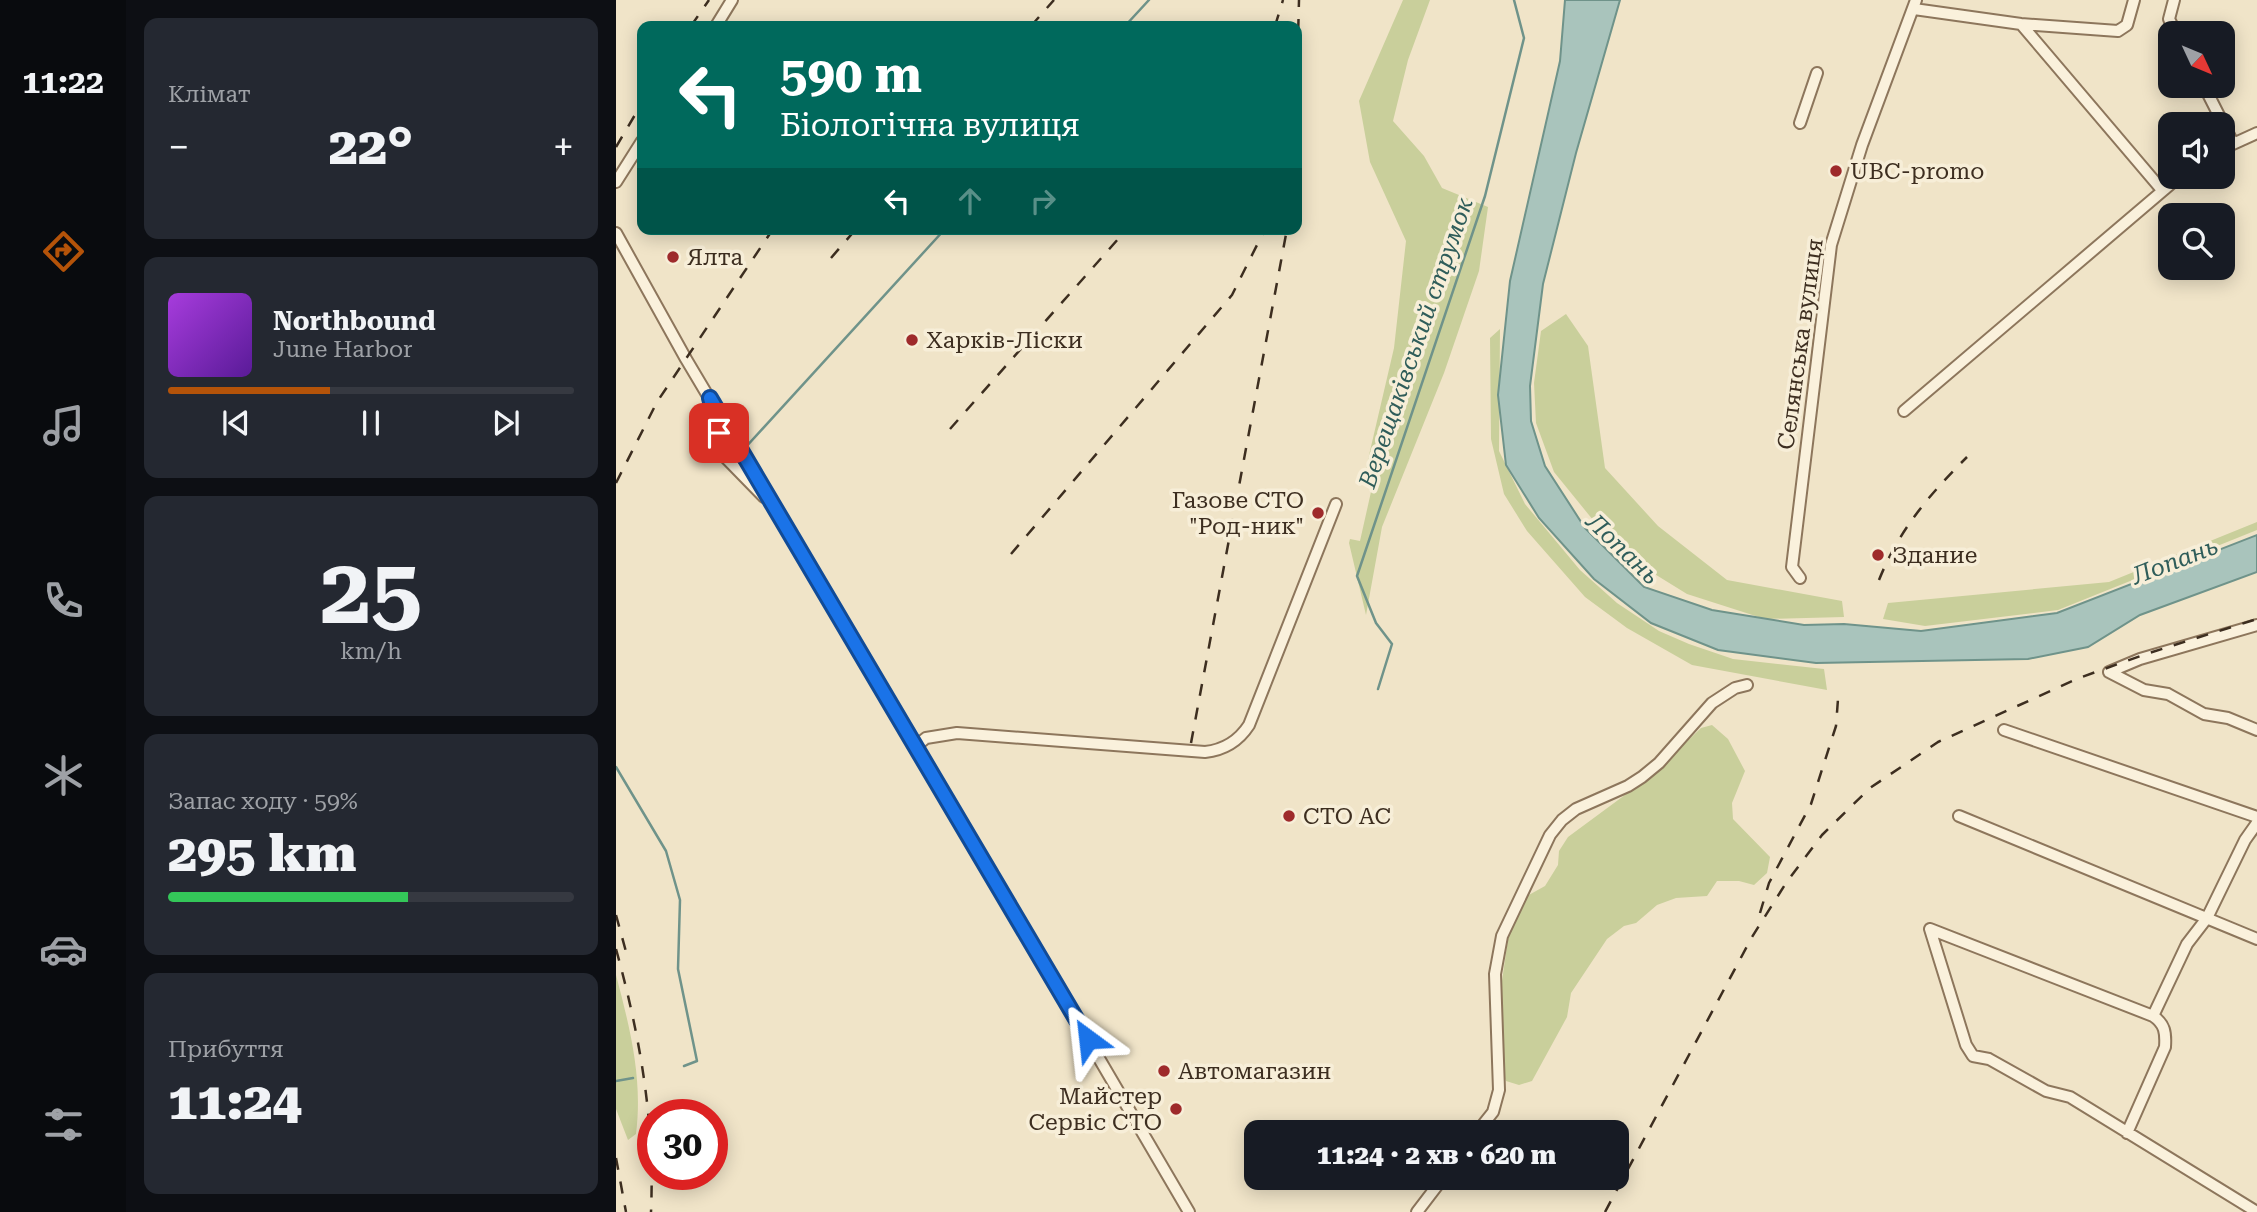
<!DOCTYPE html>
<html lang="uk">
<head>
<meta charset="utf-8">
<style>
  :root { --surface:#171b24; --page:#242831; --text:#f1f3f6; --muted:#9ea1a6; --line:#363941; --accent:#b45309 }
  body { margin:0; font-family:"Roboto Serif",serif; background:var(--page); color:var(--text); height:100vh; display:flex; flex-direction:column; font-size:26px; white-space:nowrap }
  * { box-sizing:border-box; margin:0 }
  p { font-size:23px; color:var(--muted) }
  .icon { flex:none; width:38px; height:38px; fill:none; stroke:currentColor; stroke-width:2; stroke-linecap:round; stroke-linejoin:round }
  .map { position:relative; flex:1; overflow:hidden }
  .panel { display:flex; flex-direction:column; gap:18px; padding:18px; background:#0d0f14; width:490px }
  .panel>* { flex:none }
  .hud { position:absolute; left:21px; top:21px; width:665px; height:214px; border-radius:14px; box-shadow:0 4px 18px #0003; background:#00695c; color:#fff; overflow:hidden }
  .needle { width:46px; rotate:134deg }
  .tools { position:absolute; left:1542px; top:21px; display:grid; gap:14px }
  .tools a { display:grid; place-items:center; width:77px; height:77px; border-radius:14px; background:var(--surface); box-shadow:0 4px 18px #0003; font-size:35px }
  .speed { position:absolute; left:21px; top:1099px; display:flex; gap:14px; font-size:35px; font-weight:700; text-align:center }
  .speed>* { display:grid; place-content:center; width:91px; height:91px; border-radius:50%; background:var(--surface); box-shadow:0 4px 18px #0003; line-height:1 }
  .speed .limit { border:10px solid #d22; background:#fff; color:#111 }
  .pin { position:absolute; display:grid; place-items:center; width:60px; height:60px; color:#fff; margin:-30px; border-radius:14px; box-shadow:0 4px 10px #0006 }
  .me { position:absolute; width:77px; margin:-38px; rotate:330deg; stroke-linejoin:round; filter:drop-shadow(0 0 5px #0008) }
  .turn { display:flex; align-items:center; gap:24px; height:147px; padding:0 28px; font-size:32px }
  .turn .icon { width:91px; height:91px; stroke-width:2.5 }
  .turn b { display:block; font-size:49px; line-height:60px }
  .lanes { display:flex; align-items:center; height:66px; padding:0 28px; background:#0003; justify-content:center; gap:35px; direction:ltr }
  .lanes .off { opacity:.35 }
  .big { font-size:52px; font-weight:800; line-height:1.1 }
  .panel .tile { flex:1; display:flex; flex-direction:column; justify-content:center; gap:10px; min-width:0; padding:0 24px; border-radius:14px; background:var(--page) }
  .panel .dial { align-items:center; gap:0 }
  .dial b { font-size:91px; line-height:1 }
  .song { display:flex; align-items:center; gap:21px }
  .cover { width:84px; height:84px; border-radius:10px; background:linear-gradient(135deg,hsl(280 70% 55%),hsl(270 70% 35%)) }
  .played { height:7px; border-radius:4px; background:linear-gradient(90deg,var(--accent) 40%,var(--line) 40%) }
  .keys { display:flex; justify-content:space-around; direction:ltr }
  .heat { display:flex; justify-content:space-between; align-items:center; font-size:38px; direction:ltr }
  .charge { height:10px; border-radius:5px; background:linear-gradient(90deg,#34c759 59%,var(--line) 0) }
  .trip { position:absolute; left:628px; top:1120px; width:385px; height:70px; border-radius:14px; background:var(--surface); box-shadow:0 4px 18px #0003; font-weight:800; line-height:70px; text-align:center }
  main { display:flex; flex:1; min-height:0 }
  .tabs { display:flex; flex-direction:column; width:126px; justify-content:space-around; align-items:center; background:#090b0e; color:var(--muted) }
  .tabs .icon { width:49px; height:49px }
  .tabs .active { color:var(--accent) }
  .tabs b { font-size:32px; color:var(--text) }
  .map>svg:first-child { display:block }
  .green { fill:#c9cf9b }
  .water { fill:#a9c4bc; stroke:#6f938a; stroke-width:2 }
  .lines { fill:none; stroke-linecap:round; stroke-linejoin:round }
  .stream { stroke:#6f938a; stroke-width:2.5 }
  .minor-casing { stroke:#8d765c; stroke-width:14 }
  .minor { stroke:#faf1dc; stroke-width:10 }
  .rail { stroke:#3d2e20; stroke-width:2.5; stroke-dasharray:12 12; stroke-linecap:butt }
  .route-casing { stroke:#114b97; stroke-width:18 }
  .route { stroke:#1a73e8; stroke-width:12 }
  .poi-dot { fill:#9e2a2b; stroke:#f7eed8; stroke-width:2.5 }
  .labels { text-anchor:middle; stroke-width:7; stroke-linejoin:round; paint-order:stroke }
  .poi-label { font-size:23px; fill:#3d2e20; stroke:#f7eed8; text-anchor:start }
  .street-label { font-size:23px; fill:#3d2e20; stroke:#f7eed8 }
  .water-label { font-size:24px; font-style:italic; fill:#2f5d5a; stroke:#f7eed8 }
</style>
</head>
<body>
<main>
<nav class="tabs">
<b>11:22</b>
<svg class="icon active" aria-label="directions" viewBox="0 0 24 24"><path d="M12 3l9 9-9 9-9-9zM9 14v-3h6M13 9l2 2-2 2"/></svg>
<svg class="icon" aria-label="music" viewBox="0 0 24 24"><path d="M9 18V5l10-2v13"/><circle cx="6" cy="18" r="3"/><circle cx="16" cy="16" r="3"/></svg>
<svg class="icon" aria-label="phone" viewBox="0 0 24 24"><path d="M5 4h4l2 5-3 2q2 4 5 5l2-3 5 2v4C11 20 4 13 5 4z"/></svg>
<svg class="icon" aria-label="climate" viewBox="0 0 24 24"><path d="M12 3v18M4 7l16 10M4 17L20 7"/></svg>
<svg class="icon" aria-label="car" viewBox="0 0 24 24"><path d="M5 17H2v-5l4-1 3-4h7l3 4 3 1v5h-3M9 17h6M6 11h13"/><circle cx="7" cy="17" r="2"/><circle cx="17" cy="17" r="2"/></svg>
<svg class="icon" aria-label="filters" viewBox="0 0 24 24"><path d="M4 7h16M4 17h16"/><circle cx="9" cy="7" r="2"/><circle cx="15" cy="17" r="2"/></svg>
</nav>
<section class="panel">
<div class="tile"><p>Клімат</p>
<div class="heat"><a>−</a><b class="big">22°</b><a>+</a></div>
</div>
<div class="tile">
<div class="song"><i class="cover"></i><div><b>Northbound</b><p>June Harbor</p></div></div>
<div class="played"></div>
<div class="keys"><svg class="icon" aria-label="previous" viewBox="0 0 24 24"><path d="M18 5L8 12l10 7zM5 5v14"/></svg><svg class="icon" aria-label="pause" viewBox="0 0 24 24"><path d="M8 5v14M16 5v14"/></svg><svg class="icon" aria-label="next" viewBox="0 0 24 24"><path d="M6 5l10 7-10 7zM19 5v14"/></svg></div>
</div>
<div class="tile dial"><b>25</b><p>km/h</p></div>
<div class="tile"><p>Запас ходу · 59%</p><b class="big">295 km</b><div class="charge"></div></div>
<div class="tile"><p>Прибуття</p><b class="big">11:24</b></div>
</section>
<div class="map">
<svg width="1641" height="1212" viewBox="0 0 1641 1212">
  <rect width="100%" height="100%" fill="#f0e4c8"/>
  <path class="green" d="M 787,0 L 814,0 L 792,60 L 777,121 L 808,156 L 826,188 L 872,207 L 863,271 L 828,373 L 766,527 L 750,615 L 733,543 L 734,539 L 744,541 L 757,483 L 747,481 L 778,348 L 790,241 L 754,162 L 743,101 Z
    M 950,314 L 972,346 L 989,468 L 1042,526 L 1111,580 L 1226,601 L 1228,617 L 1149,619 L 1071,594 L 1003,552 L 938,472 L 920,423 L 918,383 L 925,331 Z
    M 884,329 L 883,451 L 909,504 L 964,570 L 1001,603 L 1043,631 L 1073,644 L 1117,659 L 1208,669 L 1211,690 L 1076,665 L 1011,628 L 969,597 L 911,531 L 888,494 L 875,439 L 874,338 Z
    M 1641,522 L 1641,530 L 1442,610 L 1309,626 L 1267,619 L 1272,603 L 1493,582 Z
    M 1096,725 L 1112,739 L 1129,771 L 1116,803 L 1117,819 L 1154,857 L 1151,873 L 1138,885 L 1123,881 L 1101,881 L 1091,896 L 1060,898 L 1041,905 L 1020,923 L 1008,926 L 991,939 L 955,993 L 951,1017 L 916,1081 L 903,1085 L 890,1081 L 885,1070 L 885,988 L 893,932 L 911,896 L 929,886 L 942,865 L 943,851 L 952,837 L 1036,775 L 1085,728 Z
    M 0,975 C 14,1028 27,1079 20,1134 L 12,1140 L 0,1109 Z"/>
  <path class="water" d="M 949,0 L 1004,0 L 960,153 L 927,284 L 914,386 L 915,421 L 929,466 L 969,528 L 1028,587 L 1096,610 L 1188,625 L 1228,624 L 1305,631 L 1441,613 L 1641,535 L 1641,572 L 1524,615 L 1472,647 L 1412,659 L 1200,663 L 1102,650 L 1035,623 L 978,579 L 923,518 L 890,465 L 882,395 L 894,281 L 944,61 Z"/>
  <g class="lines">
    <path class="stream" d="M 509,26 L 533,0
      M 128,449 L 329,229
      M 762,689 L 776,644 L 760,623 L 741,576 L 869,196 L 908,38 L 898,0
      M 0,767 L 50,851 L 64,900 L 62,969 L 81,1061 L 68,1066
      M 0,1081 L 17,1078"/>
    <defs>
      <path id="minor" d="M 1558,0 L 1553,19 L 1560,33
        M 1298,9 L 1405,24 L 1502,31 L 1511,25 L 1518,0
        M 1405,24 L 1546,190
        M 100,26 L 116,0
        M 1588,86 L 1617,143
        M 1184,123 L 1201,73
        M 1606,149 L 1641,133
        M 0,182 L 26,141
        M 0,233 L 70,359 L 300,746 L 573,1212
        M 97,411 L 110,458 L 148,497
        M 1288,411 L 1563,177
        M 1184,578 L 1176,567 L 1215,245 L 1246,145 L 1300,0
        M 1493,672 L 1528,690 L 1552,694 L 1588,714 L 1612,718 L 1641,730
        M 1493,672 L 1524,659 L 1641,625
        M 1388,730 L 1641,817
        M 300,746 L 310,738 L 341,733 L 589,752 C 608,750 622,742 633,725 L 720,504
        M 1343,816 L 1641,939
        M 1314,929 L 1350,1045 L 1357,1056 L 1373,1059 L 1430,1091 L 1454,1097 L 1641,1212
        M 1314,929 L 1537,1016
        M 861,1132 L 877,1112 L 883,1090 L 879,974 L 886,936 L 934,835 L 946,820 L 960,809 L 1012,786 L 1026,777 L 1043,763 L 1096,703 L 1119,688 L 1131,685
        M 1511,1133 L 1549,1047 C 1550,1033 1549,1024 1537,1016 L 1571,944 L 1591,918 L 1629,840 L 1641,823
        M 801,1212 L 827,1178"/>
    </defs>
    <use href="#minor" class="minor-casing"/>
    <use href="#minor" class="minor"/>
    <path class="rail" d="M 75,26 L 93,0
      M 415,26 L 438,0
      M 659,26 L 667,0
      M 681,79 L 683,0
      M 0,147 L 26,103
      M 215,258 L 240,229
      M 334,429 L 511,229
      M 0,483 L 41,402 L 157,229
      M 395,554 L 616,295 L 649,229
      M 1263,580 C 1283,530 1313,495 1351,457
      M 575,743 L 671,229
      M 1144,913 L 1153,883 L 1195,804 L 1220,726 L 1222,699
      M 0,915 L 12,959
      M 0,949 C 24,1036 39,1121 35,1212
      M 0,1158 L 10,1212
      M 989,1212 L 1136,937 L 1170,883 L 1206,835 L 1254,788 L 1322,742 L 1463,678 L 1530,654 L 1641,619"/>
  </g>
  <g class="lines">
    <defs>
      <path id="route" d="M 103,433 L 94,398 L 472,1039"/>
    </defs>
    <use href="#route" class="route-casing"/>
    <use href="#route" class="route"/>
  </g>
  <g class="poi-dot">
    <circle cx="1220" cy="171" r="7"/>
    <circle cx="57" cy="257" r="7"/>
    <circle cx="296" cy="340" r="7"/>
    <circle cx="702" cy="513" r="7"/>
    <circle cx="1262" cy="555" r="7"/>
    <circle cx="673" cy="816" r="7"/>
    <circle cx="548" cy="1071" r="7"/>
    <circle cx="560" cy="1109" r="7"/>
  </g>
  <g class="labels">
    <g class="poi-label">
      <text x="1234" y="179">UBC-promo</text>
      <text x="71" y="265">Ялта</text>
      <text x="310" y="348">Харків-Ліски</text>
      <text x="688" y="508" text-anchor="end">Газове СТО<tspan x="688" dy="26">"Род-ник"</tspan></text>
      <text x="1276" y="563">Здание</text>
      <text x="687" y="824">СТО АС</text>
      <text x="562" y="1079">Автомагазин</text>
      <text x="546" y="1104" text-anchor="end">Майстер<tspan x="546" dy="26">Сервіс СТО</tspan></text>
    </g>
    <g class="street-label">
      <text transform="translate(1184 344) rotate(-82)" y="8">Селянська вулиця</text>
    </g>
    <g class="water-label">
      <text transform="translate(800 343) rotate(-71)" y="8">Верещаківський струмок</text>
      <text transform="translate(1007 549) rotate(44)" y="8">Лопань</text>
      <text transform="translate(1559 561) rotate(-21)" y="8">Лопань</text>
    </g>
  </g>
</svg>
<div class="tools">
<a><svg class="needle" viewBox="-14 -14 28 28"><path d="M0-13l5 13h-10z" fill="#e53935"/><path d="M0 13l5-13h-10z" fill="#9ea1a6"/></svg></a>
<a><svg class="icon" aria-label="sound" viewBox="0 0 24 24"><path d="M4 9h4l5-4v14l-5-4H4zM17 9q2 3 0 6"/></svg></a>
<a><svg class="icon" aria-label="search" viewBox="0 0 24 24"><circle cx="10" cy="10" r="6"/><path d="M15 15l6 6"/></svg></a>
</div>
<div class="speed"><div class="limit">30</div></div>
<div class="pin" style="left:103px;top:433px;background:#d93025"><svg class="icon" aria-label="arrive" viewBox="0 0 24 24"><path d="M6 21V4h12l-3 4 3 4H6"/></svg></div>
<svg class="me" style="left:472px;top:1039px" viewBox="-20 -20 40 40"><path d="M0-17L14 15 0 8-14 15z" fill="#1a73e8" stroke="#fff" stroke-width="4"/></svg>
<div class="trip">11:24 · 2 хв · 620 m</div>
<div class="hud">
<div class="turn"><svg class="icon" aria-label="left" viewBox="0 0 24 24"><path d="M17 20v-9H6M10 6l-5 5 5 5"/></svg><div><b>590 m</b>Біологічна вулиця</div></div>
<div class="lanes"><svg class="icon" aria-label="left" viewBox="0 0 24 24"><path d="M17 20v-9H6M10 6l-5 5 5 5"/></svg><svg class="icon off" aria-label="ahead" viewBox="0 0 24 24"><path d="M12 20V5M6 11l6-6 6 6"/></svg><svg class="icon off" aria-label="right" viewBox="0 0 24 24"><path d="M7 20v-9h11M14 6l5 5-5 5"/></svg></div>
</div>
</div>
</main>
</body>
</html>
